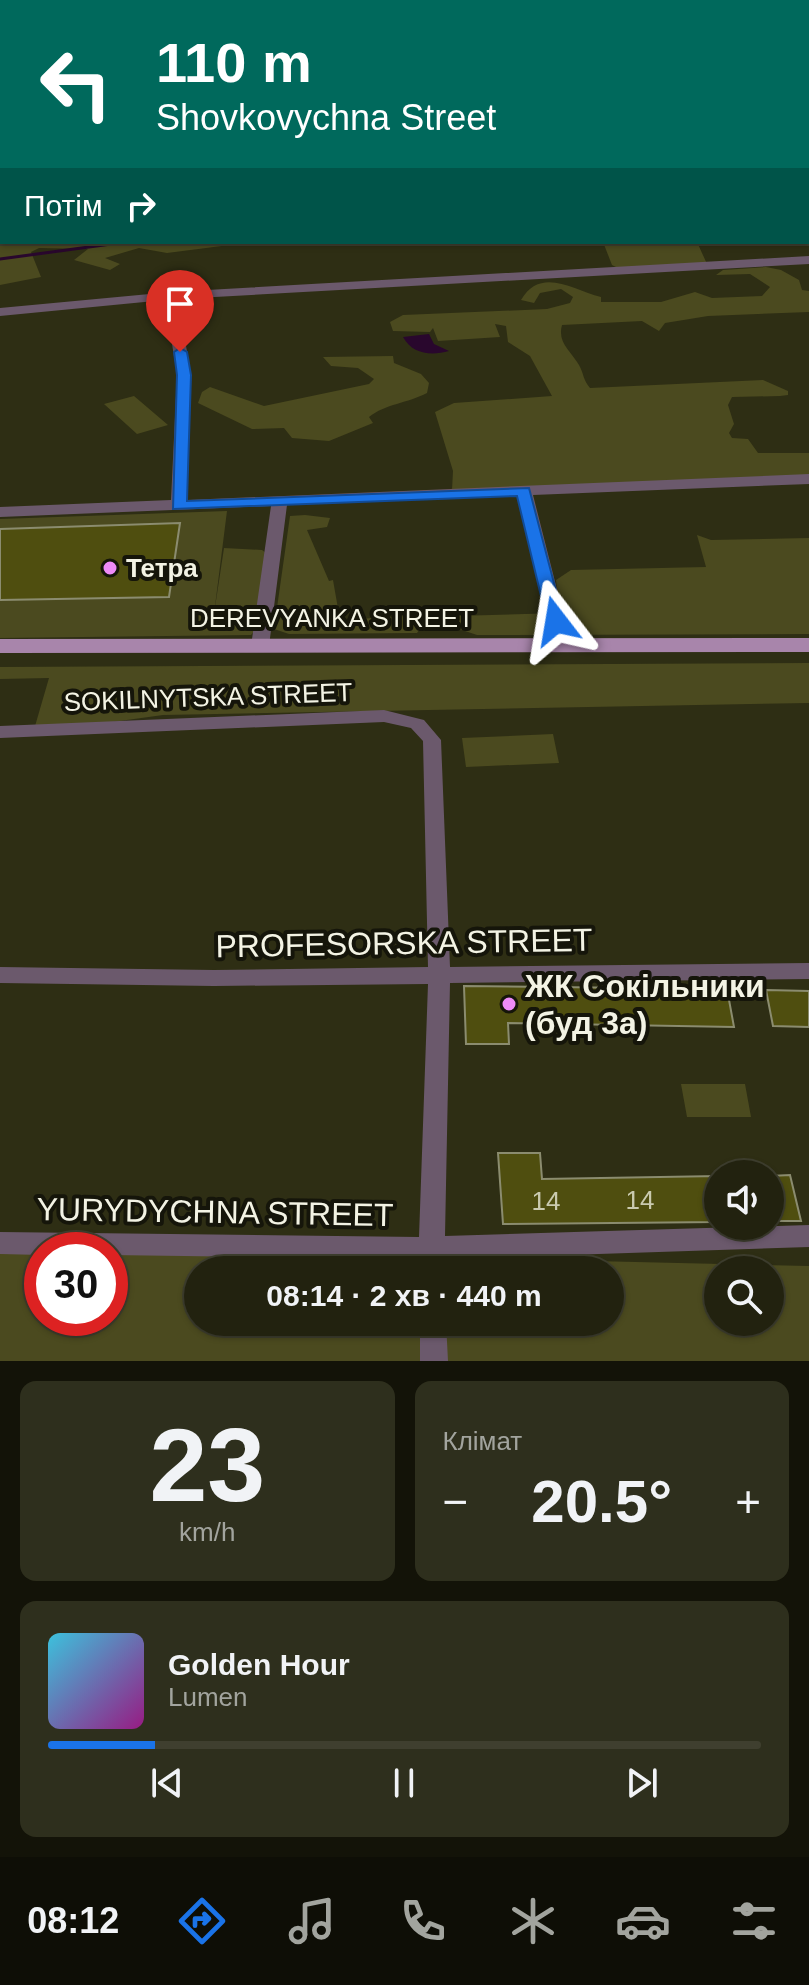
<!DOCTYPE html>
<html lang="uk">
<head>
<meta charset="utf-8">
<style>
  :root { --surface:#22220f; --page:#2e2f1d; --text:#f1f3f6; --muted:#a2a49e; --line:#3f3f2f; --accent:#1a73e8 }
  body { margin:0; font-family:Arial,sans-serif; background:var(--page); color:var(--text); height:100vh; display:flex; flex-direction:column; font-size:30px; white-space:nowrap }
  * { box-sizing:border-box; margin:0 }
  p { font-size:26px; color:var(--muted) }
  .icon { flex:none; width:44px; height:44px; fill:none; stroke:currentColor; stroke-width:2; stroke-linecap:round; stroke-linejoin:round }
  .map { position:relative; height:1361px; overflow:hidden }
  .side { display:flex; flex-direction:column; gap:20px; padding:20px; background:#131308; flex:1 }
  .side>* { flex:none }
  .banner { position:absolute; left:0px; top:0px; width:810px; height:244px; box-shadow:0 2px 6px #0004,0 0 0 2px var(--line); background:#00695c; color:#fff; overflow:hidden }
  .tools { position:absolute; left:704px; top:1160px; display:grid; gap:16px }
  .tools a { display:grid; place-items:center; width:80px; height:80px; border-radius:50%; background:var(--surface); box-shadow:0 2px 6px #0004,0 0 0 2px var(--line); font-size:40px }
  .speed { position:absolute; left:24px; top:1232px; display:flex; gap:16px; font-size:40px; font-weight:700; text-align:center }
  .speed>* { display:grid; place-content:center; width:104px; height:104px; border-radius:50%; background:var(--surface); box-shadow:0 2px 6px #0004,0 0 0 2px var(--line); line-height:1 }
  .speed .limit { border:12px solid #d22; background:#fff; color:#111 }
  .pin { position:absolute; display:grid; place-items:center; width:68px; height:68px; color:#fff; margin:-82px -34px; border-radius:50% 50% 50% 0; rotate:-45deg; box-shadow:0 0 8px #0007 }
  .pin .icon { rotate:45deg }
  .me { position:absolute; width:88px; margin:-44px; rotate:346deg; stroke-linejoin:round; filter:drop-shadow(0 0 6px #0008) }
  .turn { display:flex; align-items:center; gap:28px; height:168px; padding:0 24px; font-size:36px }
  .turn .icon { width:104px; height:104px; stroke-width:2.5 }
  .turn b { display:block; font-size:56px; line-height:68px }
  .then { display:flex; align-items:center; height:76px; padding:0 24px; background:#0003; gap:16px; font-size:30px }
  .big { font-size:60px; font-weight:800; line-height:1.1 }
  .side .card { flex:1; display:flex; flex-direction:column; justify-content:center; gap:12px; min-width:0; padding:0 28px; border-radius:16px; background:var(--page) }
  .side .dial { align-items:center; gap:0 }
  .dial b { font-size:104px; line-height:1 }
  .song { display:flex; align-items:center; gap:24px }
  .cover { width:96px; height:96px; border-radius:12px; background:linear-gradient(135deg,hsl(190 70% 55%),hsl(310 70% 35%)) }
  .played { height:8px; border-radius:4px; background:linear-gradient(90deg,var(--accent) 15%,var(--line) 15%) }
  .keys { display:flex; justify-content:space-around; direction:ltr }
  .heat { display:flex; justify-content:space-between; align-items:center; font-size:44px; direction:ltr }
  .side .tiles { flex:1; display:grid; gap:20px; grid-template-columns:1fr 1fr }
  .card:last-child { grid-column:span 2 }
  .trip { position:absolute; left:184px; top:1256px; width:440px; height:80px; border-radius:40px; background:var(--surface); box-shadow:0 2px 6px #0004,0 0 0 2px var(--line); font-weight:800; line-height:80px; text-align:center }
  .dock { display:flex; height:128px; justify-content:space-around; align-items:center; background:#0e0e06; color:var(--muted) }
  .dock .icon { width:56px; height:56px }
  .dock .current { color:var(--accent) }
  .dock b { font-size:36px; color:var(--text) }
  .map>svg:first-child { display:block }
  .green { fill:#4b4a1f; fill-rule:evenodd }
  .water { fill:#29072d }
  .lines { fill:none; stroke-linecap:round; stroke-linejoin:round }
  .stream { stroke:#29072d; stroke-width:3 }
  .building { fill:#4f4e0f; stroke:#8b8c6f; stroke-width:2 }
  .street { fill:#6b596c; fill-rule:evenodd }
  .secondary { fill:#8d7290; fill-rule:evenodd }
  .primary { fill:#a885ab; fill-rule:evenodd }
  .route { fill:#1a73e8; stroke:#114b97; stroke-width:2 }
  .poi-dot { fill:#ee8bf8; stroke:#15150a; stroke-width:3 }
  .labels { text-anchor:middle; stroke-width:8; stroke-linejoin:round; paint-order:stroke }
  .poi-label { font-size:26px; font-weight:bold; fill:#f3f3e4; stroke:#15150a; text-anchor:start }
  .street-label { font-size:26px; fill:#f3f3e4; stroke:#15150a }
  .near-number-label { font-size:26px; fill:#cacaaf }
  .near-street-label { font-size:32px; fill:#f3f3e4; stroke:#15150a }
  .near-poi-label { font-size:32px; font-weight:bold; fill:#f3f3e4; stroke:#15150a; text-anchor:start }
</style>
</head>
<body>
<div class="map">
<svg width="809" height="1361" viewBox="0 0 809 1361">
  <rect width="100%" height="100%" fill="#2e2e14"/>
  <path class="green" d="M 0,0 L 682,0 L 683,2 L 2,2 L 0,165 Z
    M 0,180 L 2,242 L 253,242 L 167,253 L 139,248 L 105,258 L 120,264 L 110,270 L 74,260 L 88,249 L 39,248 L 31,252 L 41,277 L 0,285 Z
    M 603,242 L 697,242 L 707,264 L 618,268 L 612,265 Z
    M 766,267 L 781,270 L 799,280 L 802,290 L 809,291 L 809,312 L 708,316 L 665,323 L 659,331 L 642,321 L 562,325 C 557,343 571,351 579,365 C 584,374 583,380 590,388 L 763,380 L 788,391 L 788,395 L 780,396 L 732,397 L 728,405 L 734,424 L 729,433 L 732,438 L 748,439 L 758,453 L 809,453 L 809,477 L 452,490 L 453,471 L 435,412 L 454,403 L 552,396 L 530,356 L 508,342 L 506,326 L 495,324 L 500,337 L 438,341 L 433,328 L 430,332 L 393,331 L 390,322 L 403,315 L 547,309 L 570,303 L 573,297 L 561,289 L 540,293 L 534,303 L 521,300 C 541,266 573,290 601,297 L 601,302 L 661,302 L 695,292 L 712,298 L 762,296 L 770,287 L 750,274 L 716,275 L 723,270 Z
    M 393,356 L 394,363 L 421,374 L 429,383 L 427,393 C 408,403 385,404 369,417 L 373,423 L 329,441 L 292,438 L 284,428 L 252,429 L 198,403 L 202,392 L 210,387 L 264,406 L 369,384 L 374,379 L 358,368 L 331,366 L 323,357 Z
    M 134,396 L 168,425 L 137,434 L 104,404 Z
    M 227,511 L 214,614 L 224,548 L 262,550 L 266,553 L 257,628 L 251,635 L 0,638 L 0,519 Z
    M 305,515 L 330,518 L 327,527 L 307,530 L 329,581 L 333,580 L 340,620 L 425,615 L 426,620 L 417,633 L 289,634 L 274,629 L 290,516 Z
    M 697,535 L 711,540 L 809,538 L 809,634 L 477,635 L 453,627 L 455,616 L 560,613 L 556,580 L 571,570 L 706,567 Z
    M 809,663 L 809,703 L 163,715 L 33,733 L 49,678 L 0,679 L 0,667 Z
    M 553,734 L 559,763 L 466,767 L 462,738 Z
    M 681,1084 L 745,1084 L 751,1117 L 687,1117 Z
    M 0,1249 L 42,1250 L 42,1318 L 110,1318 L 110,1250 L 809,1266 L 809,1361 L 0,1361 ZM 198,1270 L 610,1270 L 610,1322 L 198,1322 ZM 718,1270 L 770,1270 L 770,1322 L 718,1322 Z"/>
  <path class="water" d="M 429,334 L 434,344 L 449,351 C 431,356 412,354 403,337 Z"/>
  <g class="lines">
    <path class="stream" d="M 0,259 L 126,242"/>
  </g>
  <path class="building" d="M 180,523 L 169,597 L 0,600 L 0,529 Z
    M 464,986 L 727,989 L 734,1027 L 508,1023 L 509,1044 L 466,1044 Z
    M 766,990 L 809,991 L 809,1027 L 773,1026 Z
    M 498,1153 L 540,1153 L 542,1179 L 718,1176 L 718,1222 L 503,1224 Z
    M 790,1175 L 801,1221 L 770,1221 L 770,1176 Z"/>
  <g class="lines">
    <path class="street" d="M 808,37 L 809,37 L 809,43 L 808,43 Z
      M 809,256 L 809,264 L 178,299 L 191,375 L 187,500 L 809,474 L 809,484 L 533,495 L 565,621 L 562,625 L 550,625 L 547,621 L 517,496 L 287,505 L 269,646 L 260,651 L 251,646 L 271,506 L 0,517 L 0,507 L 171,500 L 177,375 L 165,300 L 0,316 L 0,308 L 171,292 Z
      M 384,710 L 424,720 L 441,740 L 450,967 L 809,963 L 809,979 L 450,983 L 445,1236 L 809,1225 L 809,1247 L 444,1259 L 444,1270 L 418,1270 L 418,1259 L 110,1255 L 110,1250 L 42,1250 L 42,1255 L 0,1254 L 0,1232 L 419,1237 L 428,984 L 214,986 L 0,983 L 0,967 L 214,970 L 428,967 L 423,741 L 411,728 L 384,722 L 0,738 L 0,726 Z
      M 420,1322 L 446,1322 L 448,1361 L 420,1361 Z"/>
    <path class="secondary" d="M 681,0 L 693,0 L 693,2 L 681,2 Z
      M 0,170 L 2,170 L 2,178 L 0,178 Z"/>
    <path class="primary" d="M 809,638 L 809,652 L 0,653 L 0,639 Z"/>
  </g>
  <path class="route" d="M 180,348 L 187,352 L 191,375 L 187,501 L 529,488 L 564,621 L 562,624 L 550,624 L 547,621 L 517,496 L 173,509 L 177,375 L 174,352 Z"/>
  <g class="poi-dot">
    <circle cx="110" cy="568" r="8"/>
    <circle cx="509" cy="1004" r="8"/>
  </g>
  <g class="labels">
    <g class="poi-label">
      <text x="126" y="577">Тетра</text>
    </g>
    <g class="street-label">
      <text x="332" y="627">DEREVYANKA STREET</text>
      <text transform="translate(208 697) rotate(-2)" y="9">SOKILNYTSKA STREET</text>
    </g>
    <g class="near-number-label">
      <text x="640" y="1209">14</text>
      <text x="546" y="1210">14</text>
    </g>
    <g class="near-street-label">
      <text transform="translate(404 943) rotate(-1)" y="11">PROFESORSKA STREET</text>
      <text transform="translate(215 1212) rotate(1)" y="11">YURYDYCHNA STREET</text>
    </g>
    <g class="near-poi-label">
      <text x="525" y="997">ЖК Сокільники<tspan x="525" dy="37">(буд 3а)</tspan></text>
    </g>
  </g>
</svg>
<div class="tools">
<a><svg class="icon" aria-label="sound" viewBox="0 0 24 24"><path d="M4 9h4l5-4v14l-5-4H4zM17 9q2 3 0 6"/></svg></a>
<a><svg class="icon" aria-label="search" viewBox="0 0 24 24"><circle cx="10" cy="10" r="6"/><path d="M15 15l6 6"/></svg></a>
</div>
<div class="speed"><div class="limit">30</div></div>
<div class="pin" style="left:180px;top:352px;background:#d93025"><svg class="icon" aria-label="arrive" viewBox="0 0 24 24"><path d="M6 21V4h12l-3 4 3 4H6"/></svg></div>
<svg class="me" style="left:556px;top:621px" viewBox="-20 -20 40 40"><path d="M0-17L14 15 0 8-14 15z" fill="#1a73e8" stroke="#fff" stroke-width="4"/></svg>
<div class="trip">08:14 · 2 хв · 440 m</div>
<div class="banner">
<div class="turn"><svg class="icon" aria-label="left" viewBox="0 0 24 24"><path d="M17 20v-9H6M10 6l-5 5 5 5"/></svg><div><b>110 m</b>Shovkovychna Street</div></div>
<div class="then">Потім<svg class="icon" aria-label="right" viewBox="0 0 24 24"><path d="M7 20v-9h11M14 6l5 5-5 5"/></svg></div>
</div>
</div>
<section class="side">
<div class="tiles">
<div class="card dial"><b>23</b><p>km/h</p></div>
<div class="card"><p>Клімат</p>
<div class="heat"><a>−</a><b class="big">20.5°</b><a>+</a></div>
</div>
<div class="card">
<div class="song"><i class="cover"></i><div><b>Golden Hour</b><p>Lumen</p></div></div>
<div class="played"></div>
<div class="keys"><svg class="icon" aria-label="previous" viewBox="0 0 24 24"><path d="M18 5L8 12l10 7zM5 5v14"/></svg><svg class="icon" aria-label="pause" viewBox="0 0 24 24"><path d="M8 5v14M16 5v14"/></svg><svg class="icon" aria-label="next" viewBox="0 0 24 24"><path d="M6 5l10 7-10 7zM19 5v14"/></svg></div>
</div>
</div>
</section>
<nav class="dock">
<b>08:12</b>
<svg class="icon current" aria-label="directions" viewBox="0 0 24 24"><path d="M12 3l9 9-9 9-9-9zM9 14v-3h6M13 9l2 2-2 2"/></svg>
<svg class="icon" aria-label="music" viewBox="0 0 24 24"><path d="M9 18V5l10-2v13"/><circle cx="6" cy="18" r="3"/><circle cx="16" cy="16" r="3"/></svg>
<svg class="icon" aria-label="phone" viewBox="0 0 24 24"><path d="M5 4h4l2 5-3 2q2 4 5 5l2-3 5 2v4C11 20 4 13 5 4z"/></svg>
<svg class="icon" aria-label="climate" viewBox="0 0 24 24"><path d="M12 3v18M4 7l16 10M4 17L20 7"/></svg>
<svg class="icon" aria-label="car" viewBox="0 0 24 24"><path d="M5 17H2v-5l4-1 3-4h7l3 4 3 1v5h-3M9 17h6M6 11h13"/><circle cx="7" cy="17" r="2"/><circle cx="17" cy="17" r="2"/></svg>
<svg class="icon" aria-label="filters" viewBox="0 0 24 24"><path d="M4 7h16M4 17h16"/><circle cx="9" cy="7" r="2"/><circle cx="15" cy="17" r="2"/></svg>
</nav>
</body>
</html>
